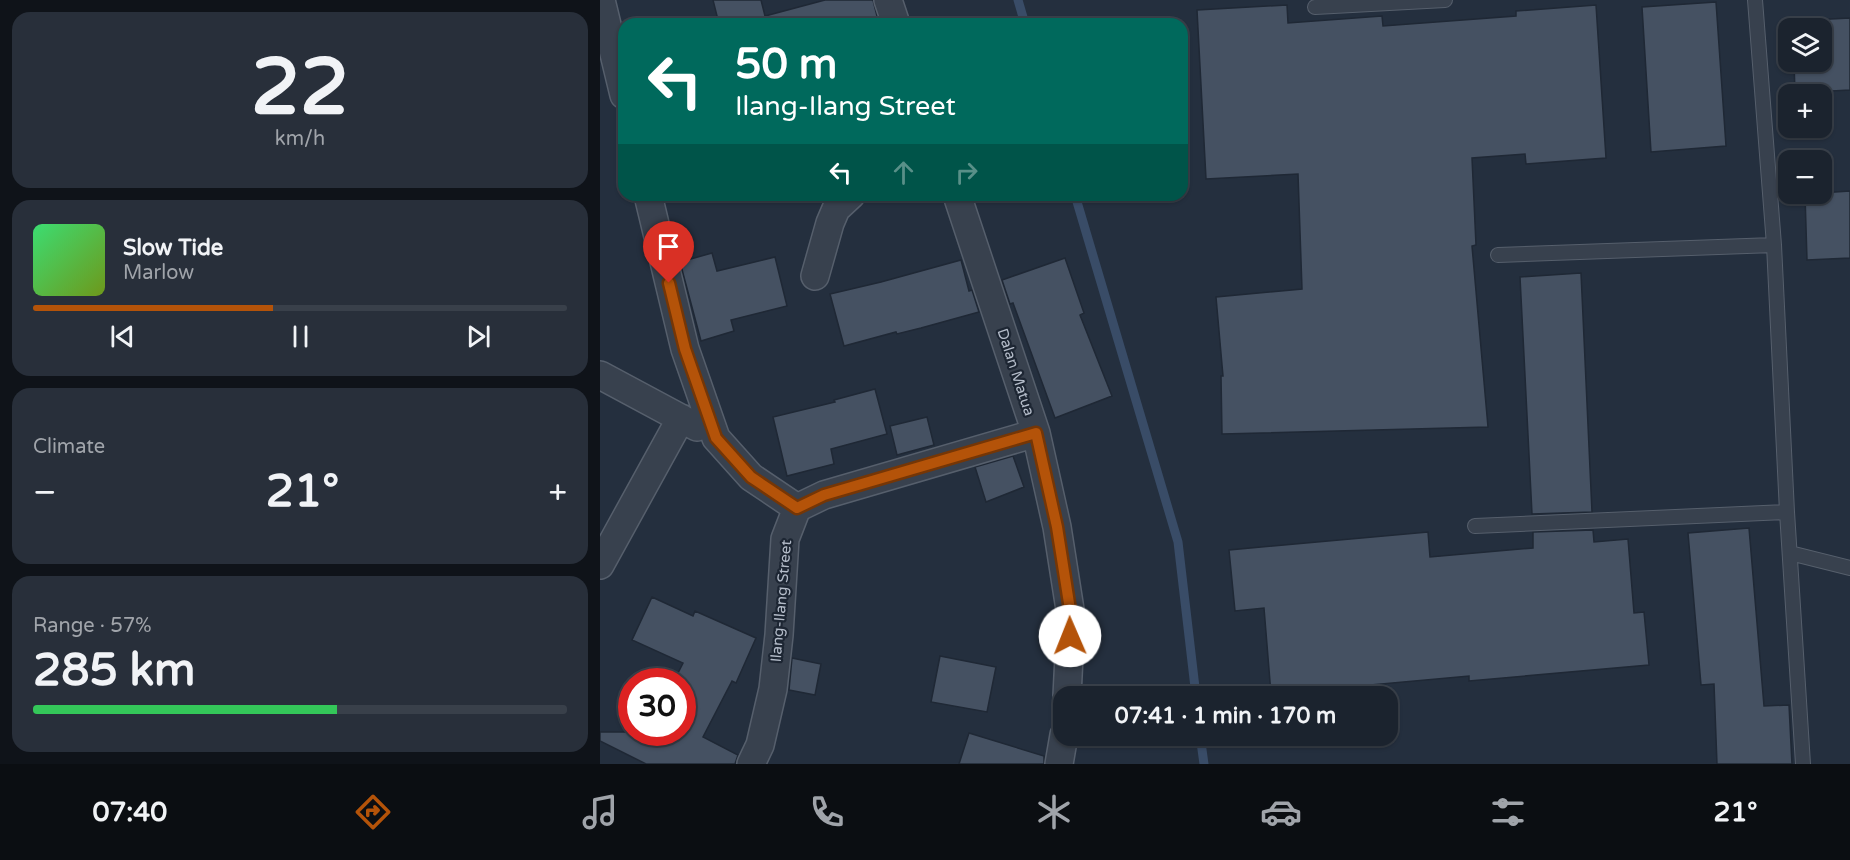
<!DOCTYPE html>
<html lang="en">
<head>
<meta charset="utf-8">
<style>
  :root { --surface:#1b232e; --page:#282f3a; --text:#f1f3f6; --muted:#a0a4aa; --line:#39404a; --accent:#b45309 }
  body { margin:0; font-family:"Varela Round",sans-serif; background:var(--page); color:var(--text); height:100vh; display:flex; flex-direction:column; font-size:22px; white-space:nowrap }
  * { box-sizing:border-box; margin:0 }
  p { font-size:20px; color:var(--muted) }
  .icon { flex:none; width:33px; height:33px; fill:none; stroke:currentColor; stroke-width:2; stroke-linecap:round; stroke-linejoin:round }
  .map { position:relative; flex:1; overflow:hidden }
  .panel { display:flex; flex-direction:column; gap:12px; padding:12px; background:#0f1319; width:600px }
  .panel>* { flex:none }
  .banner { position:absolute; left:18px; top:18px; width:570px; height:183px; border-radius:18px; box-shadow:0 2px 4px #0004,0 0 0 2px var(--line); background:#00695c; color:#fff; overflow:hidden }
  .controls { position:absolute; left:1178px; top:18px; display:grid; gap:12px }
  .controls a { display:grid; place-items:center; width:54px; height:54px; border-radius:12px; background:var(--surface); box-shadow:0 2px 4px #0004,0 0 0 2px var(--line); font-size:30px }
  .speed { position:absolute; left:18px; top:668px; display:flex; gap:12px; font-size:30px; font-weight:700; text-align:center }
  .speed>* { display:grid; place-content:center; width:78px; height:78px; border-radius:50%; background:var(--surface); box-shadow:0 2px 4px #0004,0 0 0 2px var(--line); line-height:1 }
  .speed .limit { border:9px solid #d22; background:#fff; color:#111 }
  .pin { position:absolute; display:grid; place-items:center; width:51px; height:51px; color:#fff; margin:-62px -26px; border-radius:50% 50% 50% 0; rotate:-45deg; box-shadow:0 0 6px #0007 }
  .pin .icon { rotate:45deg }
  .me { position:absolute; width:66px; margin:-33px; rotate:359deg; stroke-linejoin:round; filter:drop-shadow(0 0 4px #0008) }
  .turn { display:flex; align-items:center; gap:21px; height:126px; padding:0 18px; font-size:27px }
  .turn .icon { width:78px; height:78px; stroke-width:2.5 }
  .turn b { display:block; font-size:42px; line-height:51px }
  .lanes { display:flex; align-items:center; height:57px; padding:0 18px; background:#0003; justify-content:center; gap:30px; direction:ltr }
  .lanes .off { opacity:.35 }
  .big { font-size:45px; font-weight:800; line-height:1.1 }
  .panel .tile { flex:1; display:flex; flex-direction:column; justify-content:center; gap:9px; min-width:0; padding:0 21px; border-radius:18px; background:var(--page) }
  .panel .dial { align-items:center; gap:0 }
  .dial b { font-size:78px; line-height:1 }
  .song { display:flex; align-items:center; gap:18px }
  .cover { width:72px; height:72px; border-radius:9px; background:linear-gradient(135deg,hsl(140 70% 55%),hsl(80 70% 35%)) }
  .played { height:6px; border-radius:3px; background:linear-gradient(90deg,var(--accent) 45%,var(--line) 45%) }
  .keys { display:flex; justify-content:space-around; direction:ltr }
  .heat { display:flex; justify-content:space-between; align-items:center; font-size:33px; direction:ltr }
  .charge { height:9px; border-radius:4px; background:linear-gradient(90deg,#34c759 57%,var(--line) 0) }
  .trip { position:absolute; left:453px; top:686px; width:345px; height:60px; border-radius:18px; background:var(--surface); box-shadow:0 2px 4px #0004,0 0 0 2px var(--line); font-weight:800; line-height:60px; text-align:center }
  .dock { display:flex; height:96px; justify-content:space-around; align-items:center; background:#0b0e12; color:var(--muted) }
  .dock .icon { width:42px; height:42px }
  .dock .selected { color:var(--accent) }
  .dock b { font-size:27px; color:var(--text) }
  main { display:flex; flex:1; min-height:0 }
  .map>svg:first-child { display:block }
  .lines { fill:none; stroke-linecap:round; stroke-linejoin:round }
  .stream { stroke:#394c67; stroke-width:9 }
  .building { fill:#455162; stroke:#1f2835; stroke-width:1.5 }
  .service-casing { stroke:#565f6c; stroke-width:16 }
  .minor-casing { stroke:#565f6c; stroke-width:30 }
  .service { stroke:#38414e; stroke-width:14 }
  .minor { stroke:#38414e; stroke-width:27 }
  .route-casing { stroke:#753606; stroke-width:15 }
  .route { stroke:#b45309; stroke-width:10 }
  .labels { text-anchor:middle; stroke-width:4.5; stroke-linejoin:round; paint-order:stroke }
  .street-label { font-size:15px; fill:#b4bcc9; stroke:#1d2633 }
</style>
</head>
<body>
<main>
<section class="panel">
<div class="tile dial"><b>22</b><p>km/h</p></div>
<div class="tile">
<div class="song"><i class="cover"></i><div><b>Slow Tide</b><p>Marlow</p></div></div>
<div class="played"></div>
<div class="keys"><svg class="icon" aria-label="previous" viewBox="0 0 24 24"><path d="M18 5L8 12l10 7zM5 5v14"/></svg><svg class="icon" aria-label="pause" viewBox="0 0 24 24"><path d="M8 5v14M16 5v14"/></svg><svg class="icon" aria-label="next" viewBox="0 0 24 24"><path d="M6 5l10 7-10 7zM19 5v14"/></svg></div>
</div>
<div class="tile"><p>Climate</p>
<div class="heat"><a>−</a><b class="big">21°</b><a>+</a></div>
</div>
<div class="tile"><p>Range · 57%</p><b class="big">285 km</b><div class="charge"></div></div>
</section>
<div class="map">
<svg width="1250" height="764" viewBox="0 0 1250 764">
  <rect width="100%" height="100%" fill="#242f3e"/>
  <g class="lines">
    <path class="stream" d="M 418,0 L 425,24
      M 475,195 L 578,542 L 596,696
      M 600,735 L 604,764"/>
  </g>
  <path class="building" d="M 113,0 L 161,0 L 165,16 L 225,0 L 273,0 L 279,24 L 119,24 Z
    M 1116,2 L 1126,146 L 1051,152 L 1042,7 Z
    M 687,5 L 688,23 L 782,16 L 783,26 L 916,16 L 916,11 L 996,5 L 1006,158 L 926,164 L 925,154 L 872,158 L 876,245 L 872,246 L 888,427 L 622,434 L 621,376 L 623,376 L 616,297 L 702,289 L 698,174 L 606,179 L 597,10 Z
    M 1250,18 L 1250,90 L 1195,93 L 1194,62 L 1221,62 L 1221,28 L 1192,28 L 1192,21 Z
    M 1250,191 L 1250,258 L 1207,260 L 1205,194 Z
    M 112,253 L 117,271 L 175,257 L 187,306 L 131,320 L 134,331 L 101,341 L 80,262 Z
    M 465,258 L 484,313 L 480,315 L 512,396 L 455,418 L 413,303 L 410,304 L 402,280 Z
    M 361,260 L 369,291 L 372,290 L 379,312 L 321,328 L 297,334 L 296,332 L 244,346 L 230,294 L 281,282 Z
    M 981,273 L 992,512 L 932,514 L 920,277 Z
    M 275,389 L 287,434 L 231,449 L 234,464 L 187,476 L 173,417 L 235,402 L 234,400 Z
    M 327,417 L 334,445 L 297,455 L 290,426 Z
    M 413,456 L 424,487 L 386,502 L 375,467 Z
    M 1149,528 L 1164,706 L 1189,705 L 1192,764 L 1117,764 L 1114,684 L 1101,685 L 1088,533 Z
    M 993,530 L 994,542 L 1028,539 L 1034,613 L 1044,612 L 1049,665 L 869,681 L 869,676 L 671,694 L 664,608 L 635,611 L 629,550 L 828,532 L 830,557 L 933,548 L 933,532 Z
    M 52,597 L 93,616 L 95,611 L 156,638 L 136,683 L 132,681 L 103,737 L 138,755 L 135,764 L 46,764 L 0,741 L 0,732 L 82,732 L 82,681 L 74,681 L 83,663 L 32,640 Z
    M 340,656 L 396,667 L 387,712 L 331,702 Z
    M 192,658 L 221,664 L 215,695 L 189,690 Z
    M 369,733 L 444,756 L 444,764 L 359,764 Z"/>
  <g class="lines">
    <defs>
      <path id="service" d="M 1155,0 L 1174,245 L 1187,512 L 1203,764
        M 715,7 L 845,0
        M 898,255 L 1174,245
        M 875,526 L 1187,512
        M 1190,553 L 1250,568"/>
      <path id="minor" d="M 1,0 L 24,95
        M 288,0 L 296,24
        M 48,195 L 85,349 L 116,438 L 151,477 L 197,508
        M 357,195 L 436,433 L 457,527 L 471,616 L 467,696
        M 215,276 L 230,223 L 236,209 L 251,195
        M 0,375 L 97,427
        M 0,565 L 81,418
        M 151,764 L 160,745 L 173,689 L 179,635 L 185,539 L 197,508 L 224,495 L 436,433
        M 459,764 L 464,735"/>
    </defs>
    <use href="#service" class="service-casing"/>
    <use href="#minor" class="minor-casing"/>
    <use href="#service" class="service"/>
    <use href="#minor" class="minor"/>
  </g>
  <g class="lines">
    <defs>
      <path id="route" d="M 69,283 L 85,349 L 116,438 L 151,477 L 197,508 L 224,495 L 436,433 L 457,527 L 471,616 L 470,636"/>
    </defs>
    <use href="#route" class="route-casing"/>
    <use href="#route" class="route"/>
  </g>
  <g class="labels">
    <g class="street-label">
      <text transform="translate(416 372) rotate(72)" y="5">Dalan Matua</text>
      <text transform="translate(181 601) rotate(-85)" y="5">Ilang-Ilang Street</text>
    </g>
  </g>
</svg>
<div class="controls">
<a><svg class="icon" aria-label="layers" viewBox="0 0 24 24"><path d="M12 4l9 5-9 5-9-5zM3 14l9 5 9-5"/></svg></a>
<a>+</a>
<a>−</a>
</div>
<div class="speed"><div class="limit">30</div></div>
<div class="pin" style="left:69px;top:283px;background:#d93025"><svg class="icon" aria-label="arrive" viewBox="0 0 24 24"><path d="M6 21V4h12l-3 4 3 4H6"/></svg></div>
<svg class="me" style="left:470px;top:636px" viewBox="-20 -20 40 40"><circle r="19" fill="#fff"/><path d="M0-13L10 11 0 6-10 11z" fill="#b45309"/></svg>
<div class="trip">07:41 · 1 min · 170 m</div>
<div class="banner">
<div class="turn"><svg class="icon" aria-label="left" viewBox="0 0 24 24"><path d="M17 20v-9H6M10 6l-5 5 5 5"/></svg><div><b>50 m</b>Ilang-Ilang Street</div></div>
<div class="lanes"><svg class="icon" aria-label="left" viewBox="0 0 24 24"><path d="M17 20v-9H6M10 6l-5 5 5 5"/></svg><svg class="icon off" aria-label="ahead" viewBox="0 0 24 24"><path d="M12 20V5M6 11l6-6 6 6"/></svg><svg class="icon off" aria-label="right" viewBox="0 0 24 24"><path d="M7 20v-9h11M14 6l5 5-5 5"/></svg></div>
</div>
</div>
</main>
<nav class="dock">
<b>07:40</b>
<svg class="icon selected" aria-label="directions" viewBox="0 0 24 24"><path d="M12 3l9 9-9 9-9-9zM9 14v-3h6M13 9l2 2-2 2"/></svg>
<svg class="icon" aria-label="music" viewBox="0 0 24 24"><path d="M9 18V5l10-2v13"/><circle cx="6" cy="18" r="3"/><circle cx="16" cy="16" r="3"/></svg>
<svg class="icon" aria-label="phone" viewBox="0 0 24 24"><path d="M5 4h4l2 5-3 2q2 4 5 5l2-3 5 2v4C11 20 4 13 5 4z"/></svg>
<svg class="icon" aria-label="climate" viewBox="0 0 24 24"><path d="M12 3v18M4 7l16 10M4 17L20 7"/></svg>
<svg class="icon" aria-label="car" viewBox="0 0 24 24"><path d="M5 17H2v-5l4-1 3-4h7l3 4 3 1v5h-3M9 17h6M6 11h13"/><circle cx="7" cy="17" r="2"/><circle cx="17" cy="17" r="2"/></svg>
<svg class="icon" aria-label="filters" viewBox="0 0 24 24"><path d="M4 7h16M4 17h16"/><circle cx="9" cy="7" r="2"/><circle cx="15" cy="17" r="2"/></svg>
<b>21°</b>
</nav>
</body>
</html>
